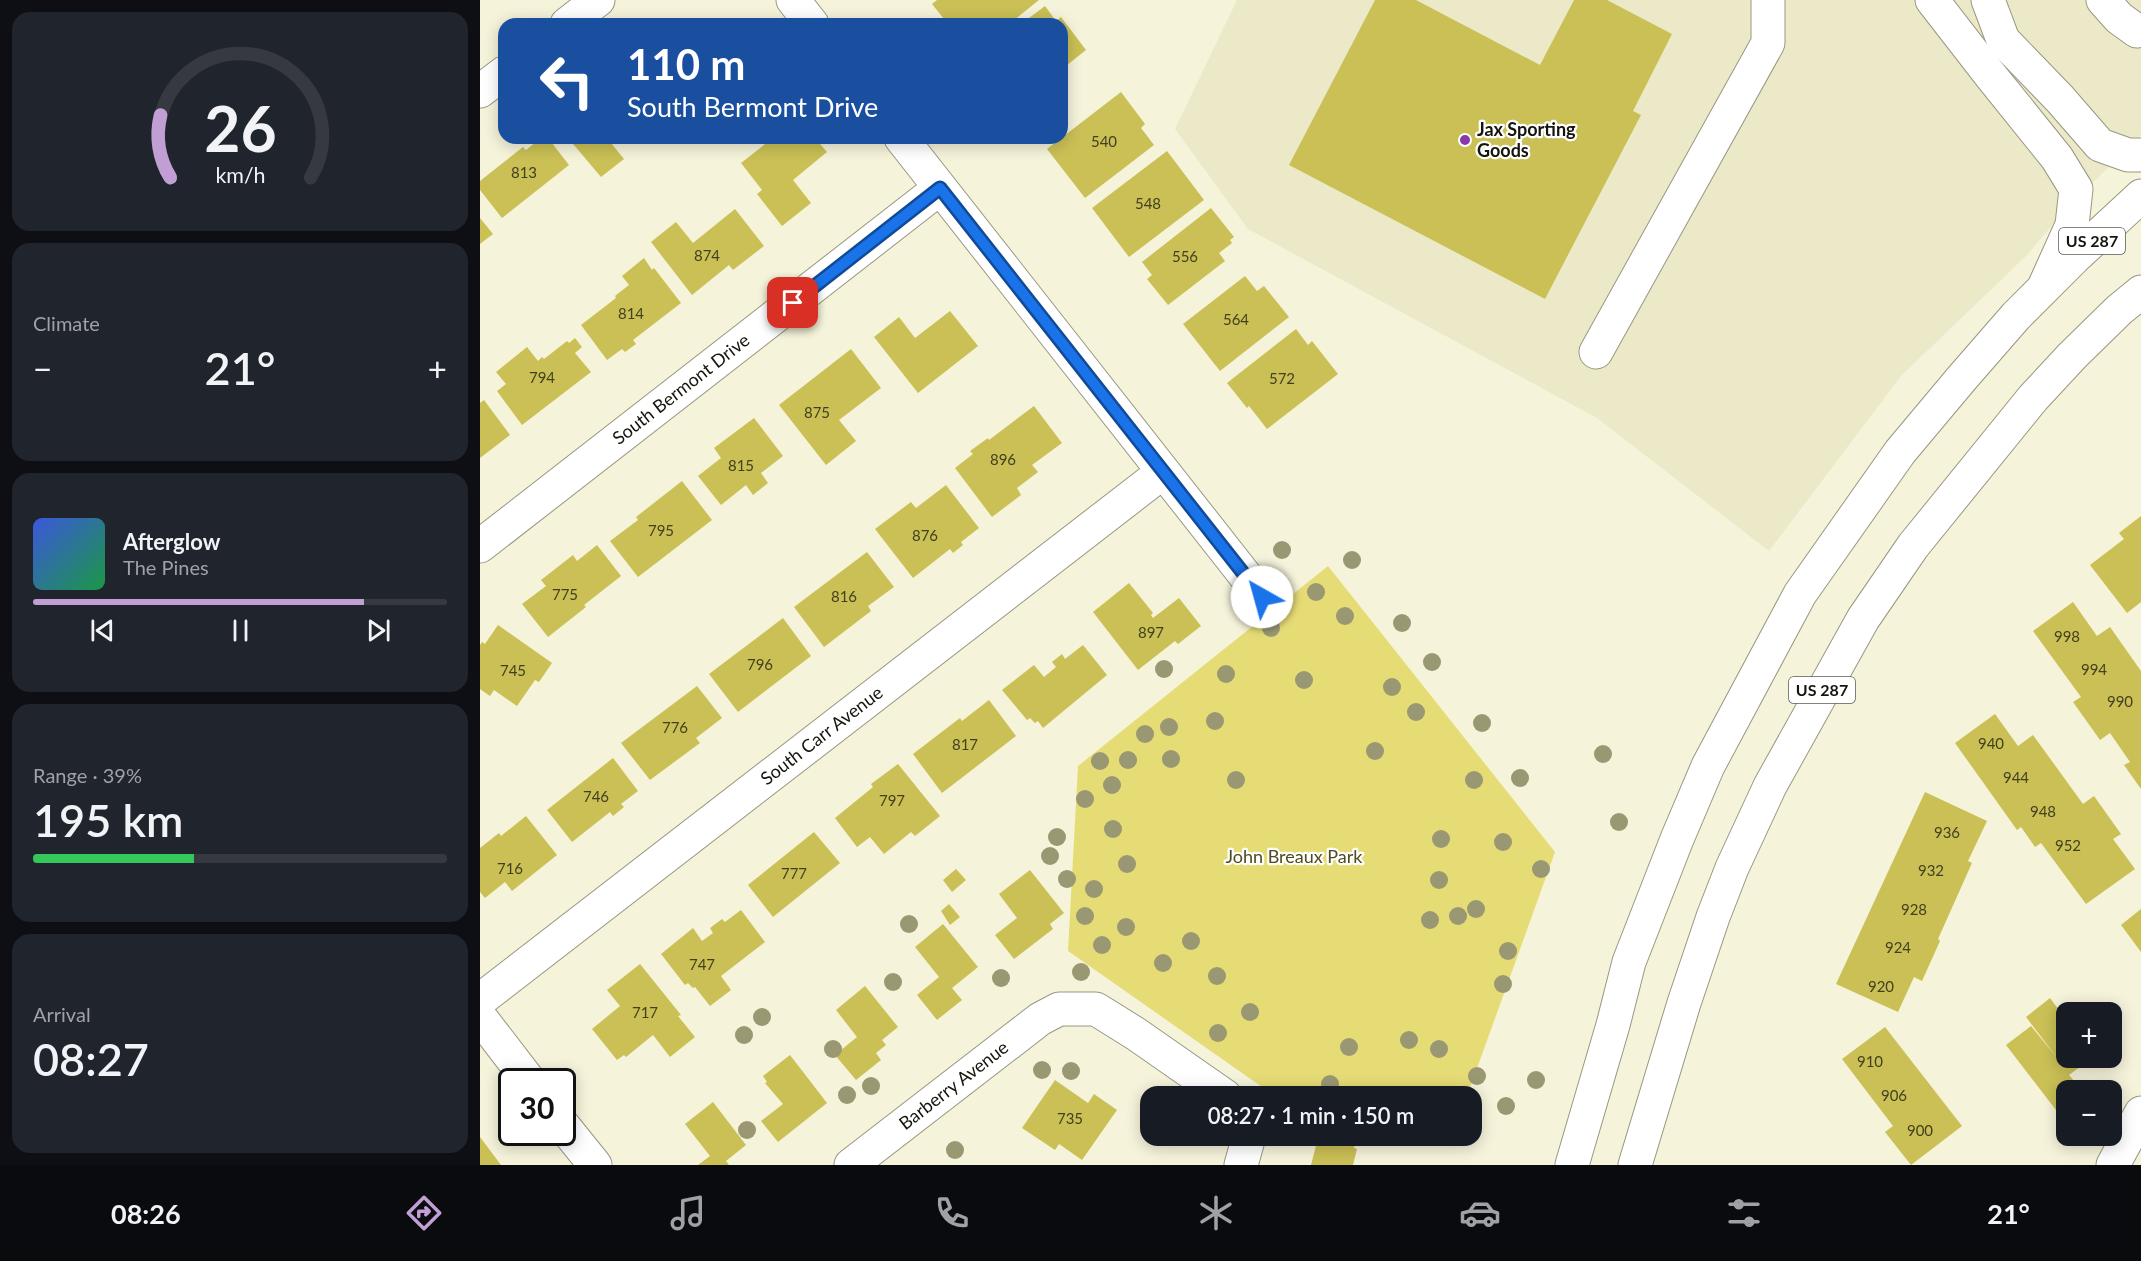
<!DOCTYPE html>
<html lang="en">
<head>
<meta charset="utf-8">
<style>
  :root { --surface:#171b24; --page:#20242c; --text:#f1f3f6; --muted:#9ea1a6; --line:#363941; --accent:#c19fd4 }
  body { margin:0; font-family:Lato,sans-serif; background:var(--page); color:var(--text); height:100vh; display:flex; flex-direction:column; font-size:22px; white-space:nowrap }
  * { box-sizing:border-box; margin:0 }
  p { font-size:20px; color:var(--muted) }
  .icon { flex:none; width:33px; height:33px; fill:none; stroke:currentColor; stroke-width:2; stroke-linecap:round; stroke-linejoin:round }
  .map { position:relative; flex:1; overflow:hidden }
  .drawer { display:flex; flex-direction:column; gap:12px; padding:12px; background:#0d0f14; width:480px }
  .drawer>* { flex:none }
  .hud { position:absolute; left:18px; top:18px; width:570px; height:126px; border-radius:18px; box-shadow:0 3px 15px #0003; background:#1a4fa0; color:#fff; overflow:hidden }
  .controls { position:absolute; left:1576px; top:1002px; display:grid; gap:12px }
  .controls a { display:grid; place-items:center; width:66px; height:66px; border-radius:12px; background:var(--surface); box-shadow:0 3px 15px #0003; font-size:30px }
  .speed { position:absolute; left:18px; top:1068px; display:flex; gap:12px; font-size:30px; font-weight:700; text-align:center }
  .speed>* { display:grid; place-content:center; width:78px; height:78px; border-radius:50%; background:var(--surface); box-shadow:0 3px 15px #0003; line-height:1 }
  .speed .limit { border:3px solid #111; border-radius:9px; background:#fff; color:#111 }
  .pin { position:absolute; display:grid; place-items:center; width:51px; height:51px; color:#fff; margin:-26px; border-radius:12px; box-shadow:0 3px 9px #0006 }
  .me { position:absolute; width:66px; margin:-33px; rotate:322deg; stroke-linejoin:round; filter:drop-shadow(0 0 4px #0008) }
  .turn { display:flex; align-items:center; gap:21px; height:126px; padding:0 30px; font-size:27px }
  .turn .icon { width:78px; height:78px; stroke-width:2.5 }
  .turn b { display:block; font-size:42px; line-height:51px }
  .big { font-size:45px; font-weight:600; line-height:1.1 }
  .drawer .card { flex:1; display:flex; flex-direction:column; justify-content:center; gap:9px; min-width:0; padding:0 21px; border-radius:18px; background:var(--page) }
  .drawer .dial { align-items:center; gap:0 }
  .dial svg { height:156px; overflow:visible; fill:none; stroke:var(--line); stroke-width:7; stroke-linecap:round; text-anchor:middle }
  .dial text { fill:var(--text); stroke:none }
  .song { display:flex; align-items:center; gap:18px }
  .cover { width:72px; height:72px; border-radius:9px; background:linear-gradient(135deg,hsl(230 70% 55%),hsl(140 70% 35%)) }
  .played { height:6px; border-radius:3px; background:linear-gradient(90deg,var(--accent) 80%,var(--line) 80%) }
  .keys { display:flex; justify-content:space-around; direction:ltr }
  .heat { display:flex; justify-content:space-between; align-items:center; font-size:33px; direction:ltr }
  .charge { height:9px; border-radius:4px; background:linear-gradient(90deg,#34c759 39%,var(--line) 0) }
  .trip { position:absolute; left:660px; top:1086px; width:342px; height:60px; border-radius:18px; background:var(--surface); box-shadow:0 3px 15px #0003; font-weight:600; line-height:60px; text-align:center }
  .menu { display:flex; height:96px; justify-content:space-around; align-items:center; background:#090b0e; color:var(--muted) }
  .menu .icon { width:42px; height:42px }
  .menu .on { color:var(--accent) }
  .menu b { font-size:27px; color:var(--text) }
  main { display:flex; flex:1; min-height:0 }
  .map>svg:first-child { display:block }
  .built { fill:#ece9c9 }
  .green { fill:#e6dc76 }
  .building { fill:#cac056 }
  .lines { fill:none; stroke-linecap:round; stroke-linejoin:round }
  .minor-casing { stroke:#999781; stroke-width:35 }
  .major-casing { stroke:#999781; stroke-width:35 }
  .minor { stroke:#fff; stroke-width:33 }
  .major { stroke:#fff; stroke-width:33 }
  .tree { fill:#9a9773 }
  .route-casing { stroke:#114b97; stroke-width:15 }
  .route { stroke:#1a73e8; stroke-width:10 }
  .poi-dot { fill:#8739aa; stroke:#fff; stroke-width:2 }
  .labels { text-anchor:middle; stroke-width:4.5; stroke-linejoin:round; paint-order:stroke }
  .number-label { font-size:15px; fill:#43401f }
  .shield { fill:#fff; stroke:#5c5b56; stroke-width:1.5 }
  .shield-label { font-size:16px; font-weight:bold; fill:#16150d }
  .poi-label { font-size:18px; font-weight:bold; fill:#16150d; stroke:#fff; text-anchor:start }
  .street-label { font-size:18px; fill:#16150d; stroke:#fff }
  .park-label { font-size:18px; fill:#4f4b1f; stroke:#fff }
</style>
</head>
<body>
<main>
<section class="drawer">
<div class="card dial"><svg viewBox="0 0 100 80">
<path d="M14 69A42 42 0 1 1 86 69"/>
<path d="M14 69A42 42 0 0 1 9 37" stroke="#c19fd4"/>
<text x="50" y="56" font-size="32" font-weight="700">26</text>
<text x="50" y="72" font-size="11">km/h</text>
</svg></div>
<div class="card"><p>Climate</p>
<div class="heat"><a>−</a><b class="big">21°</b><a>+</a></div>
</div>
<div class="card">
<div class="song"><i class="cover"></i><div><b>Afterglow</b><p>The Pines</p></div></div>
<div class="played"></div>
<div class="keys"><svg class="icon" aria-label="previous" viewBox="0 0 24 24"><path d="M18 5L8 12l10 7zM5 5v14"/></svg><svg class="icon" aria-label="pause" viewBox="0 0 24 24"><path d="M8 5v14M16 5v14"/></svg><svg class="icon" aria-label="next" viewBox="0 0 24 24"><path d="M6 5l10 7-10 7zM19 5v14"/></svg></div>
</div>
<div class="card"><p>Range · 39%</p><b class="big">195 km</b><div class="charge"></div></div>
<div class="card"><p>Arrival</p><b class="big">08:27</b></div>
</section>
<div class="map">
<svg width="1661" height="1165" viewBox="0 0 1661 1165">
  <rect width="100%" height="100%" fill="#f5f3da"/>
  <path class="built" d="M 757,0 L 1661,0 L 1661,135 L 1586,209 L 1547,255 L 1421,376 L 1289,551 L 1117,418 L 768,229 L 695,129 Z"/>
  <path class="green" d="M 848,566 L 1075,852 L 987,1096 L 795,1096 L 588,951 L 598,766 Z"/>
  <path class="building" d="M 457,0 L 559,0 L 529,24 L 468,24 L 452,4 Z
    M 895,0 L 936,0 L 1060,65 L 1094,0 L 1127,0 L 1192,34 L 1153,111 L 1161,115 L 1065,299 L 809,165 Z
    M 565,6 L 576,21 L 581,17 L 606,50 L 582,69 L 582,24 L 541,24 Z
    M 641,92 L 665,124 L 661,128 L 674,145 L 605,198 L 567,149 Z
    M 61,138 L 68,138 L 89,165 L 22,218 L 0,190 L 0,181 L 43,147 L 46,150 Z
    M 88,138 L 137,138 L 131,143 L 144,159 L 121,177 Z
    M 293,138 L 335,138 L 347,152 L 313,180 L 331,203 L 302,226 L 277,194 L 282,190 L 261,163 Z
    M 687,151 L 724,200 L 649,257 L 612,208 Z
    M 731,208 L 754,237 L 750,240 L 752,243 L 739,253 L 745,261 L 688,305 L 667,279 L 672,275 L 662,262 Z
    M 255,209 L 284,246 L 253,270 L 249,265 L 212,295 L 171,242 L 196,222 L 213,243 Z
    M 0,218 L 13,234 L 0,244 Z
    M 164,258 L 172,270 L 174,268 L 201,303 L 153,340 L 156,344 L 145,352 L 142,349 L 127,360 L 101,325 L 136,298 L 135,296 L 149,285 L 142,276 Z
    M 765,276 L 777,291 L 784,286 L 809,317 L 740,371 L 703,324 Z
    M 470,311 L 498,346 L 438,393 L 394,337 L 419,317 L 435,338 Z
    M 816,329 L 828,345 L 832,341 L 858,374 L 787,429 L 769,406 L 767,408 L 747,383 Z
    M 95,338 L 102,347 L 95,353 L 111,372 L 42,425 L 17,391 L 26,384 L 16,372 L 47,347 L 58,361 L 62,357 L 64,359 L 87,341 L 89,343 Z
    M 371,349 L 401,388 L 359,420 L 376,441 L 346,465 L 299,405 Z
    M 4,400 L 30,435 L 0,458 L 0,403 Z
    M 554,406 L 582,443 L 552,465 L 558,472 L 537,488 L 541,495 L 512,517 L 475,468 L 493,454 L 490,451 L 508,438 L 509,440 Z
    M 274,418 L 303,456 L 281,473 L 288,483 L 273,495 L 266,485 L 241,505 L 218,476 L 241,458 L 234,448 Z
    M 202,481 L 232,520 L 158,577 L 130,541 L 158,520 L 156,517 Z
    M 466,485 L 499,528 L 481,542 L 483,545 L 473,553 L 470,549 L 433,578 L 395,529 L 431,502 L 436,508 Z
    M 1661,516 L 1661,602 L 1647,613 L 1610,565 L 1644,539 L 1639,533 Z
    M 117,545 L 141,576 L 104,605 L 106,607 L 68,637 L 42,604 L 66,586 L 61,580 L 93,555 L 97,561 Z
    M 387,552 L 414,587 L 388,606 L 391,611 L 344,647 L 314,607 Z
    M 649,583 L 673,613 L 671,615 L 673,618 L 699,598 L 721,626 L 698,644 L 695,641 L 658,670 L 613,612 Z
    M 1593,602 L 1617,636 L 1630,627 L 1661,671 L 1661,789 L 1644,765 L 1650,762 L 1630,733 L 1620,740 L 1593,702 L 1601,697 L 1553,631 Z
    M 303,618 L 331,656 L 258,712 L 229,674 Z
    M 18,625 L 72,663 L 59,682 L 55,680 L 37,706 L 14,690 L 10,696 L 0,689 L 0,645 L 2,642 L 5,644 Z
    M 603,645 L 627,675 L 563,728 L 558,721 L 555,723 L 550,718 L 547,720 L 522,690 L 554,665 L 564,677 L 576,667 L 572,662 L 582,654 L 585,659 Z
    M 217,686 L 242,718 L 216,738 L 220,743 L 170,780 L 141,743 Z
    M 509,700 L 536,736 L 462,793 L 433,754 L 480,718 L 482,721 Z
    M 1515,714 L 1538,746 L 1553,735 L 1603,804 L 1614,796 L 1641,834 L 1633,839 L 1655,869 L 1606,904 L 1561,843 L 1555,847 L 1541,827 L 1537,830 L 1475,743 Z
    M 133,758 L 158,791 L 141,804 L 144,807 L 133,816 L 130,812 L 92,842 L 67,810 Z
    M 418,764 L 460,816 L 435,836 L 431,832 L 404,854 L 390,837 L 377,847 L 355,818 L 393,787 L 391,784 Z
    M 1445,792 L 1507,821 L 1488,861 L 1492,863 L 1458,939 L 1460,941 L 1442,981 L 1434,977 L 1418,1012 L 1356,984 Z
    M 46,816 L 77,855 L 32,891 L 25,882 L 5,898 L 0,892 L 0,848 L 19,833 L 21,836 Z
    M 334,832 L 360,863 L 293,917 L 268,885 Z
    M 476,869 L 486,880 L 472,892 L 463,880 Z
    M 550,870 L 584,913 L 570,924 L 573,929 L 534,959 L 515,935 L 537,918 L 519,894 Z
    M 469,904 L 480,917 L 470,925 L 461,911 Z
    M 1661,909 L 1661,952 L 1641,925 Z
    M 261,910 L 285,942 L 241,976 L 251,990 L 230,1006 L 215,987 L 213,988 L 208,983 L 205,985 L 181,954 L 213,928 L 222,941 L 233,933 L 230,928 L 242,919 L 245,922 Z
    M 463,924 L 498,967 L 472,988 L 482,1000 L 457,1020 L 437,995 L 459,977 L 435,947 Z
    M 160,964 L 201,1015 L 198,1016 L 215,1037 L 190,1057 L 173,1035 L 146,1057 L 144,1055 L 137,1060 L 112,1029 L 140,1006 L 127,990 Z
    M 385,986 L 418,1027 L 402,1040 L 406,1045 L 396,1053 L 401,1060 L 376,1080 L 355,1055 L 377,1037 L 356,1010 Z
    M 1570,998 L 1587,1021 L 1587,1058 L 1612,1058 L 1589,1075 L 1602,1090 L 1587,1090 L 1587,1107 L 1579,1114 L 1526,1045 L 1551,1026 L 1578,1059 L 1546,1017 Z
    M 1405,1027 L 1482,1126 L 1431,1165 L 1405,1132 L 1413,1126 L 1362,1059 Z
    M 310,1055 L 347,1103 L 298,1142 L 281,1121 L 303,1104 L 285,1083 L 287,1082 L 283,1076 Z
    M 575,1080 L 608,1103 L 614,1094 L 637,1110 L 602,1160 L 579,1144 L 575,1150 L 542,1128 Z
    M 233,1102 L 266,1145 L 246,1161 L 249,1165 L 218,1165 L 230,1156 L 205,1124 Z
    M 842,1136 L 859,1136 L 876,1140 L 874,1148 L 877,1149 L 873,1165 L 831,1165 L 838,1138 L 841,1139 Z
    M 0,1137 L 21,1165 L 0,1165 Z"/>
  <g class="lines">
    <defs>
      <g id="minor">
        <path d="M 313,0 L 332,24"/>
        <path d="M 1452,0 L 1511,76 L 1577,158 L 1596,189 L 1592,225 L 1565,285"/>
        <path d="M 1508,0 L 1523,40 L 1580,99 L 1620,145 L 1648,155 L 1661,155"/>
        <path d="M 1623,0 L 1639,18 L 1657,31 L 1661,30"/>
        <path d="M 87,24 L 118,0"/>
        <path d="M 0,91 L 24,73"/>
        <path d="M 421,138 L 782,597"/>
        <path d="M 1116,352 L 1288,43 L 1288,0"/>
        <path id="s1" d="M 0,546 L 460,188"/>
        <path id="s2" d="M 0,1000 L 683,472"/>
        <path d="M 0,1017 L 50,1082"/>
        <path d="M 82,1124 L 115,1165"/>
        <path id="s3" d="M 371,1165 L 560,1019 L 579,1009 L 616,1009 L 656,1034 L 745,1096"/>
        <path d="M 761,1165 L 768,1140 L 767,1136"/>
        <path d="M 1633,1165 L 1661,1113"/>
      </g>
      <path id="major" d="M 1092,1165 L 1133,1025 L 1149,962 L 1197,839 L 1228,766 L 1320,594 L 1420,452 L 1482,378 L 1536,316 L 1594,258 L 1661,196
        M 1155,1165 L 1204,1003 L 1233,917 L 1252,868 L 1290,786 L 1383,619 L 1433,546 L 1553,398 L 1592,356 L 1639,310 L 1661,292"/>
    </defs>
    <use href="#minor" class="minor-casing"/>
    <use href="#major" class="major-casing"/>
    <use href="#minor" class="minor"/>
    <use href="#major" class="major"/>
  </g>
  <g class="tree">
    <circle cx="802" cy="550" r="9"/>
    <circle cx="872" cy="560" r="9"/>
    <circle cx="836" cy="592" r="9"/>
    <circle cx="865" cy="616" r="9"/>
    <circle cx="922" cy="623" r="9"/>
    <circle cx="791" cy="628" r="9"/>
    <circle cx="952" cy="662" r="9"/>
    <circle cx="684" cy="669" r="9"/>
    <circle cx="746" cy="674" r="9"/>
    <circle cx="824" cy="680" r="9"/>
    <circle cx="912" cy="687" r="9"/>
    <circle cx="936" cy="712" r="9"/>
    <circle cx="735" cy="721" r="9"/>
    <circle cx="1002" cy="723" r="9"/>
    <circle cx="689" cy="727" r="9"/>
    <circle cx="665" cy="734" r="9"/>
    <circle cx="895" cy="751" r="9"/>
    <circle cx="1123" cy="754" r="9"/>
    <circle cx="691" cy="759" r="9"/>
    <circle cx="648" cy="760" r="9"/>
    <circle cx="620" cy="761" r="9"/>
    <circle cx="1040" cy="778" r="9"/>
    <circle cx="756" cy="780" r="9"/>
    <circle cx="994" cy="780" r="9"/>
    <circle cx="632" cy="785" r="9"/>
    <circle cx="605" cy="799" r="9"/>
    <circle cx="1139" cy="822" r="9"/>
    <circle cx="633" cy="829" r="9"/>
    <circle cx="577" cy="837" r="9"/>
    <circle cx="961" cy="839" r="9"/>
    <circle cx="1023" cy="842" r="9"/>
    <circle cx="570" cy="856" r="9"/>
    <circle cx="647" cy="864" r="9"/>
    <circle cx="1061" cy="869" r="9"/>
    <circle cx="587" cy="879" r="9"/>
    <circle cx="959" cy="880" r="9"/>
    <circle cx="614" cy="889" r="9"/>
    <circle cx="996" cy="909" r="9"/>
    <circle cx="605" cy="916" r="9"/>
    <circle cx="978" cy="916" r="9"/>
    <circle cx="950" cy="920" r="9"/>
    <circle cx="429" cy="924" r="9"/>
    <circle cx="646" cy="927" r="9"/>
    <circle cx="711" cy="941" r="9"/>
    <circle cx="622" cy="945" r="9"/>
    <circle cx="1028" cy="951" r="9"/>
    <circle cx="683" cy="963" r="9"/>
    <circle cx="601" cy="972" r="9"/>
    <circle cx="737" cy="976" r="9"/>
    <circle cx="521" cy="978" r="9"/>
    <circle cx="413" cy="982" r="9"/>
    <circle cx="1023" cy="984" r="9"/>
    <circle cx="770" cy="1012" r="9"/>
    <circle cx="282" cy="1017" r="9"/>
    <circle cx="738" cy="1033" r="9"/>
    <circle cx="264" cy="1035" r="9"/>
    <circle cx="929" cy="1040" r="9"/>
    <circle cx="869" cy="1047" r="9"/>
    <circle cx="353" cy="1049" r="9"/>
    <circle cx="959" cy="1049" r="9"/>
    <circle cx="562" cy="1070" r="9"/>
    <circle cx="591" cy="1071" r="9"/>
    <circle cx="997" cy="1076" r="9"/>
    <circle cx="1056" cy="1080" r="9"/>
    <circle cx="850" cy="1084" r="9"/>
    <circle cx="391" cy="1086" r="9"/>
    <circle cx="367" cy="1095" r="9"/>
    <circle cx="1026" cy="1106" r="9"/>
    <circle cx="267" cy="1130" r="9"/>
    <circle cx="475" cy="1150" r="9"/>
  </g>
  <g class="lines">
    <defs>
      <path id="route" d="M 313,303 L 460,188 L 782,597"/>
    </defs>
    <use href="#route" class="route-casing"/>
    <use href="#route" class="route"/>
  </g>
  <circle class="poi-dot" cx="985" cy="140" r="6"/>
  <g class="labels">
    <g class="number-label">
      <text x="624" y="147">540</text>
      <text x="44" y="178">813</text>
      <text x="668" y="209">548</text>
      <text x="227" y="261">874</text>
      <text x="705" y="262">556</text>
      <text x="151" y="319">814</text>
      <text x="756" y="325">564</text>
      <text x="62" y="383">794</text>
      <text x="802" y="384">572</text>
      <text x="337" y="418">875</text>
      <text x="523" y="465">896</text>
      <text x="261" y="471">815</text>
      <text x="181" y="536">795</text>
      <text x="445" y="541">876</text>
      <text x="85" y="600">775</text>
      <text x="364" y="602">816</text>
      <text x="671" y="638">897</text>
      <text x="1587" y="642">998</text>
      <text x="280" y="670">796</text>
      <text x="1614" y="675">994</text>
      <text x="33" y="676">745</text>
      <text x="1640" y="707">990</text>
      <text x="195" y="733">776</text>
      <text x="1511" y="749">940</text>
      <text x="485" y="750">817</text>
      <text x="1536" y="783">944</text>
      <text x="116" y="802">746</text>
      <text x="412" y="806">797</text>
      <text x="1563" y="817">948</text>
      <text x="1467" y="838">936</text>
      <text x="1588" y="851">952</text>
      <text x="30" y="874">716</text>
      <text x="1451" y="876">932</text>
      <text x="314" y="879">777</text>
      <text x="1434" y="915">928</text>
      <text x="1418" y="953">924</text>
      <text x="222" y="970">747</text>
      <text x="1401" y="992">920</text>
      <text x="165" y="1018">717</text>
      <text x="1390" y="1067">910</text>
      <text x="1414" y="1101">906</text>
      <text x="590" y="1124">735</text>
      <text x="1440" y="1136">900</text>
    </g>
    <g class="shield">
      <rect x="1579" y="228" width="66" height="26" rx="4.5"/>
      <rect x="1309" y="677" width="66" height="26" rx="4.5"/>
    </g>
    <g class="shield-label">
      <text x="1612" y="247">US 287</text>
      <text x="1342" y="696">US 287</text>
    </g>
    <g class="poi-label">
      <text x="997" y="136">Jax Sporting<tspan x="997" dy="21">Goods</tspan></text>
    </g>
    <g class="street-label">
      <text dy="6" stroke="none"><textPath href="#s1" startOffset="255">South Bermont Drive</textPath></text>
      <text dy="6" stroke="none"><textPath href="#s2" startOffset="432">South Carr Avenue</textPath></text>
      <text dy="6" stroke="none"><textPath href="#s3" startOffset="130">Barberry Avenue</textPath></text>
    </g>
    <g class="park-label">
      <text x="814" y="863">John Breaux Park</text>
    </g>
  </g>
</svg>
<div class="controls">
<a>+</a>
<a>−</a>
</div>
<div class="speed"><div class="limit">30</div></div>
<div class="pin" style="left:313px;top:303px;background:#d93025"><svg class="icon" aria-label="arrive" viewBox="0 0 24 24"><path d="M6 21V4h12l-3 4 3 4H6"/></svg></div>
<svg class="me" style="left:782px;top:597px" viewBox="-20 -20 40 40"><circle r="19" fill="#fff"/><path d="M0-13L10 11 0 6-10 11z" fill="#1a73e8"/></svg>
<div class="trip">08:27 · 1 min · 150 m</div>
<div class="hud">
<div class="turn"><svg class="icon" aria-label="left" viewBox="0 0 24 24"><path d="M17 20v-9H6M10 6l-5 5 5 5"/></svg><div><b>110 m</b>South Bermont Drive</div></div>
</div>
</div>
</main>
<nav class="menu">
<b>08:26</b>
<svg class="icon on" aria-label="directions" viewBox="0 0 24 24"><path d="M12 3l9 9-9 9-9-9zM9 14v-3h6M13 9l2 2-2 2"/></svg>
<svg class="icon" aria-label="music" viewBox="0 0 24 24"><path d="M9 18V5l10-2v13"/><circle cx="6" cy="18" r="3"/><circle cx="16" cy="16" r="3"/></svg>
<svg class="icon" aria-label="phone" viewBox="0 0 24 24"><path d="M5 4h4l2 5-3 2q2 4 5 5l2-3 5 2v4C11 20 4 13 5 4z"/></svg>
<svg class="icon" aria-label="climate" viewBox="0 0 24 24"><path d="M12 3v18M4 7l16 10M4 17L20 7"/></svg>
<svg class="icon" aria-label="car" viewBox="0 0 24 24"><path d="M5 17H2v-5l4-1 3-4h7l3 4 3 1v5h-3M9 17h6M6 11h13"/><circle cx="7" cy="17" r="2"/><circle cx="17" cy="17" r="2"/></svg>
<svg class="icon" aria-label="filters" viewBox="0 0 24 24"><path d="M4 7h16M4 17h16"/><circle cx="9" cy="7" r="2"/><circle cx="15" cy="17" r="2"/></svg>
<b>21°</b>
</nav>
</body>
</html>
